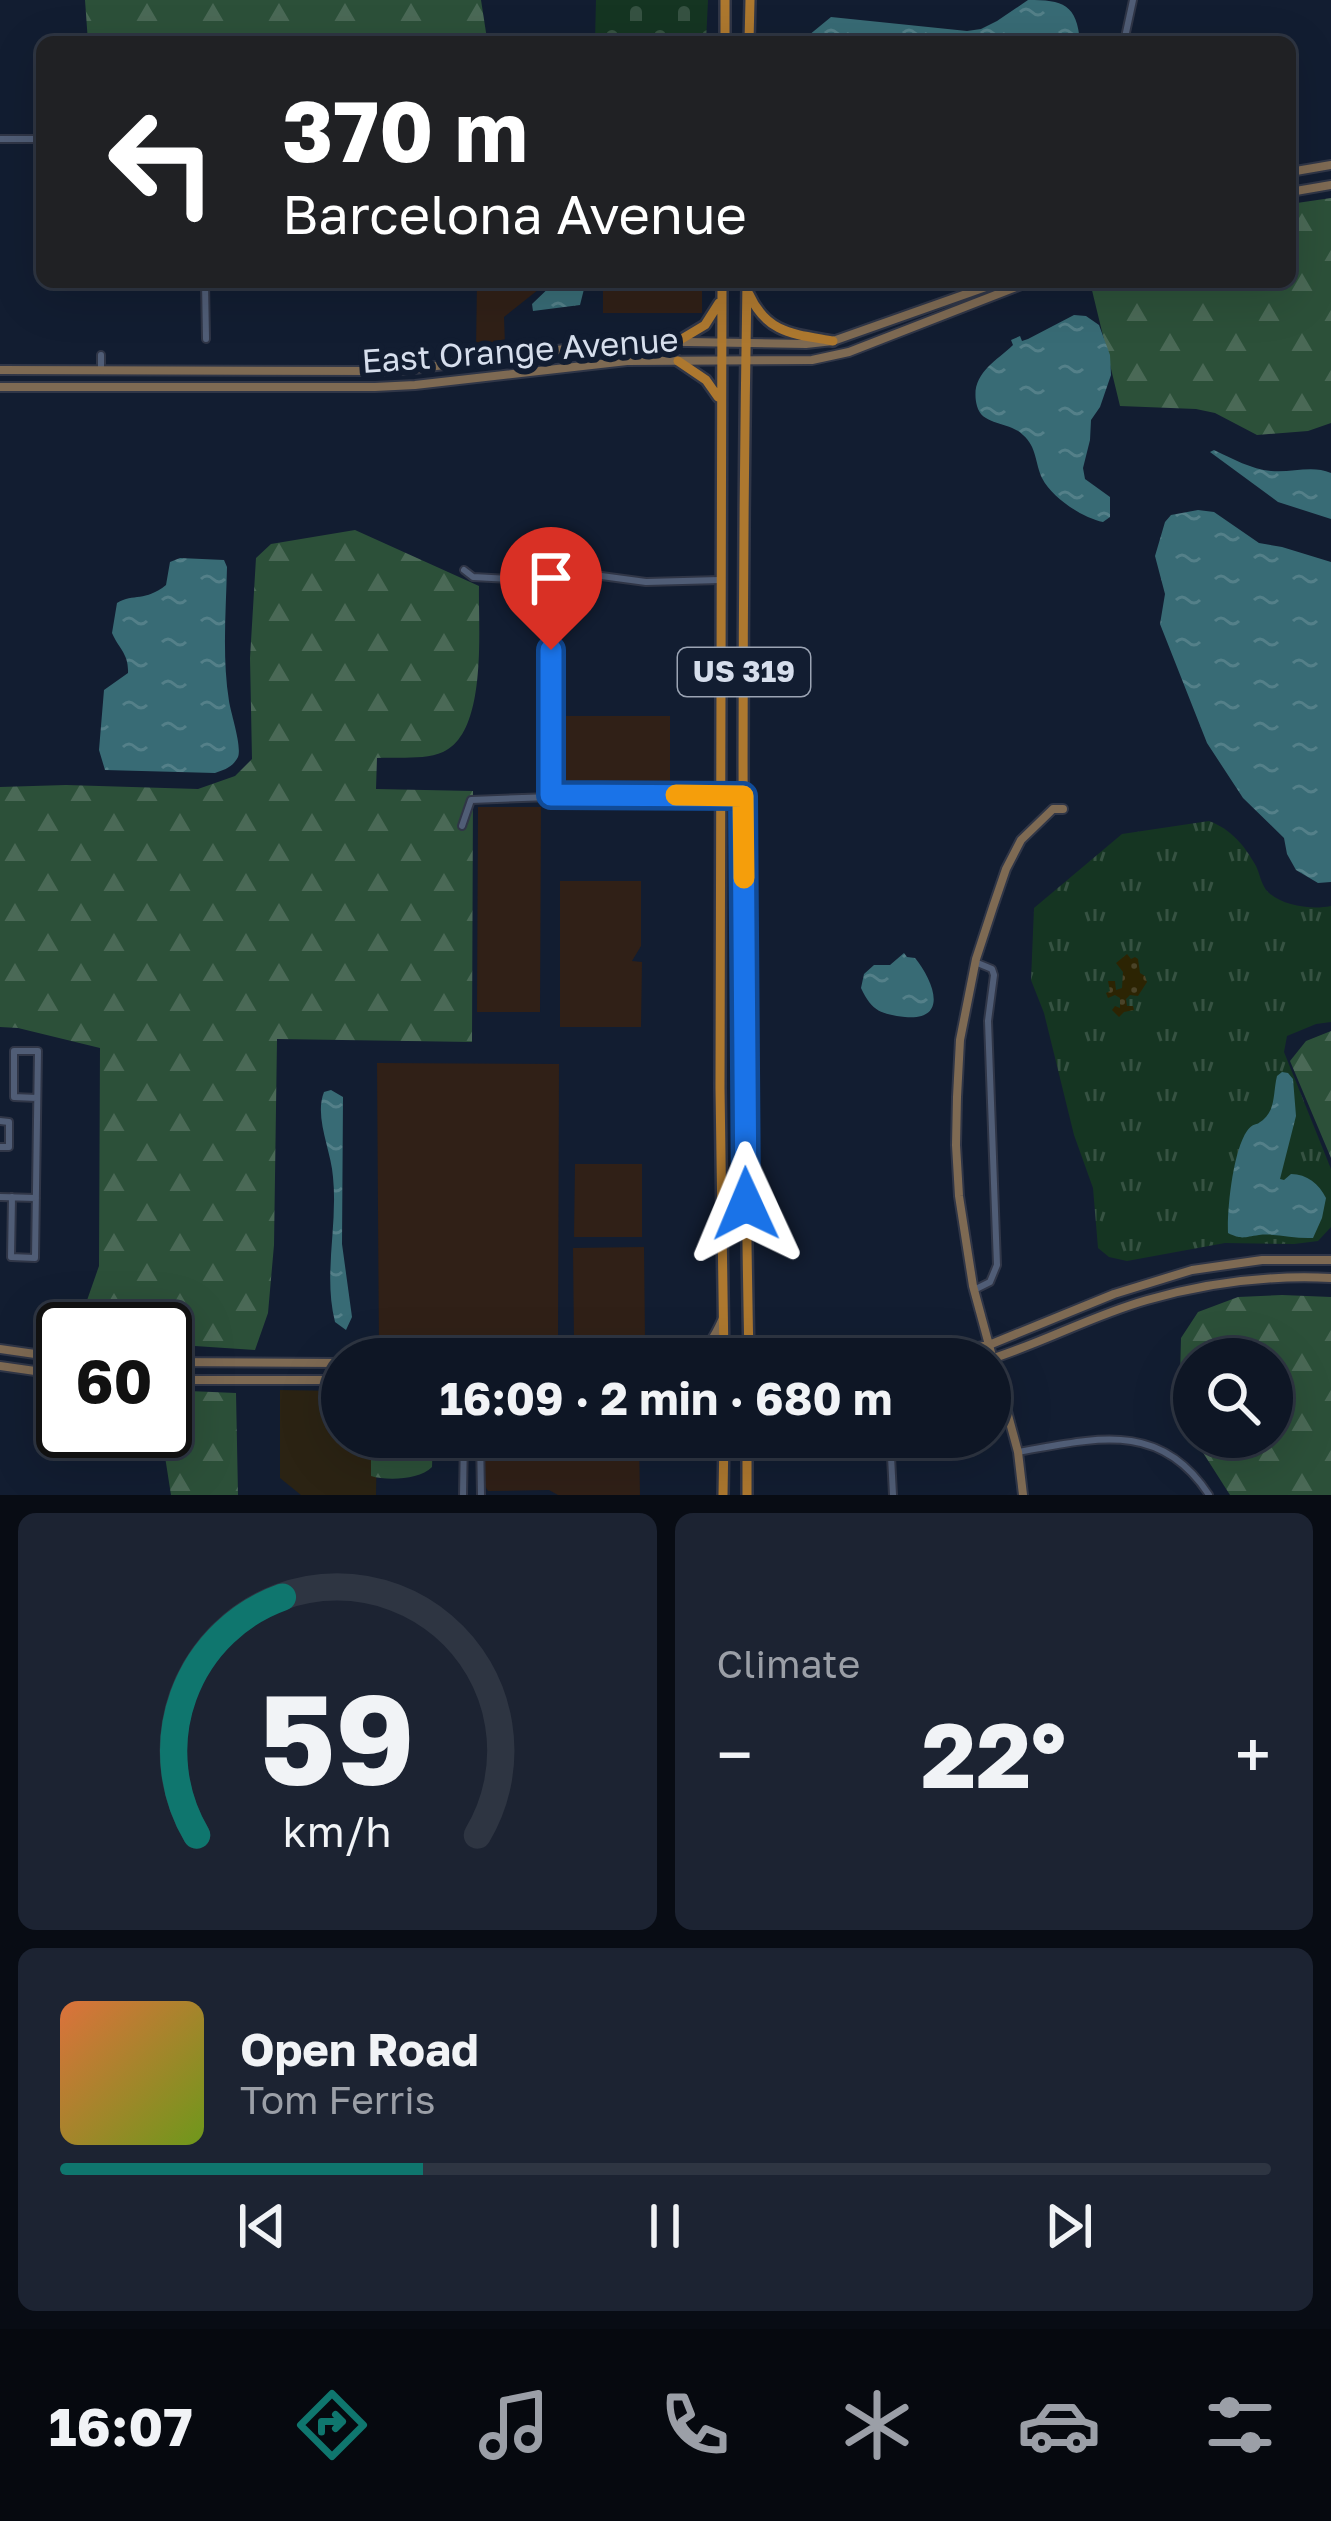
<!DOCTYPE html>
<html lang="en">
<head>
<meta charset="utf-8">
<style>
  :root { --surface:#0e1625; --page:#1c2332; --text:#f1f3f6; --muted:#9b9fa7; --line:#2e3542; --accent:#0f766e }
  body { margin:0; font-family:"Golos Text",sans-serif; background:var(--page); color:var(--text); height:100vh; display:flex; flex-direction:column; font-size:45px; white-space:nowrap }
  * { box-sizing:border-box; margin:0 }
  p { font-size:39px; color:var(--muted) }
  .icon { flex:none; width:66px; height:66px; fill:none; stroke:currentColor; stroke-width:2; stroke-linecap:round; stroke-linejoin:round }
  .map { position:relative; height:1495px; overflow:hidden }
  .sheet { display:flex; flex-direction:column; gap:18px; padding:18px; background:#080c14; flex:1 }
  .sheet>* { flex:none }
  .guide { position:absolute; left:36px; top:36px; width:1260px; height:252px; border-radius:18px; box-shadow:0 12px 48px #0002,0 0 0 3px var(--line); background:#202124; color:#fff; overflow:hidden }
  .fabs { position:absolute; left:1173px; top:1338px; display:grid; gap:24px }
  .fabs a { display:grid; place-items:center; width:120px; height:120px; border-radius:50%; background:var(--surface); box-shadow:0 12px 48px #0002,0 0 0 3px var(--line); font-size:60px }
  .speed { position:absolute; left:36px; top:1302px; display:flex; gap:24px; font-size:60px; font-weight:700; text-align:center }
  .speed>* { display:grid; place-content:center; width:156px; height:156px; border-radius:50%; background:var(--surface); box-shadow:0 12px 48px #0002,0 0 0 3px var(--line); line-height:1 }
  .speed .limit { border:6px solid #111; border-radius:18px; background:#fff; color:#111 }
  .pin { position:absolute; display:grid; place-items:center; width:102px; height:102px; color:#fff; margin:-123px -51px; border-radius:50% 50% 50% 0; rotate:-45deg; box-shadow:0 0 12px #0007 }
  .pin .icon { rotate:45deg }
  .me { position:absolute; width:132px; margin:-66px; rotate:359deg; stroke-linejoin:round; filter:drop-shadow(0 0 9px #0008) }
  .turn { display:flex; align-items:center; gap:42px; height:252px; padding:0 48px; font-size:54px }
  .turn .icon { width:156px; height:156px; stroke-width:2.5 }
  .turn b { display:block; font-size:84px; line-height:102px }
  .big { font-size:90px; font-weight:700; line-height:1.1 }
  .sheet .card { flex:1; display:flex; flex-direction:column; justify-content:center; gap:18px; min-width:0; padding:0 42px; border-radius:18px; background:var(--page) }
  .sheet .dial { align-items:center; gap:0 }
  .dial svg { height:312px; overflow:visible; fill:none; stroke:var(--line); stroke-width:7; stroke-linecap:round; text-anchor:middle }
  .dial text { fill:var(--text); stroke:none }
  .song { display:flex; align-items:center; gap:36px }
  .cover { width:144px; height:144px; border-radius:18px; background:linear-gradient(135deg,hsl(20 70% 55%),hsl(80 70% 35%)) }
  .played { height:12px; border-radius:6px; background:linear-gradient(90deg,var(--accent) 30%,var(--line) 30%) }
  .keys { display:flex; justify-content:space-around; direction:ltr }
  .heat { display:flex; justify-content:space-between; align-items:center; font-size:66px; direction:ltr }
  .sheet .tiles { flex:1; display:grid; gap:18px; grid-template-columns:1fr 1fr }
  .card:last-child { grid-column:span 2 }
  .trip { position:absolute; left:321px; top:1338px; width:690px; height:120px; border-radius:60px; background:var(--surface); box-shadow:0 12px 48px #0002,0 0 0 3px var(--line); font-weight:700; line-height:120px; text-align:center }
  .menu { display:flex; height:192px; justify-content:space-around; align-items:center; background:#06090f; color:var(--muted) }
  .menu .icon { width:84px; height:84px }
  .menu .active { color:var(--accent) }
  .menu b { font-size:54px; color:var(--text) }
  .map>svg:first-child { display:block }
  .commercial { fill:#302017 }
  .education { fill:#2b2313 }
  .grass { fill:url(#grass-tufts) }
  .forest { fill:url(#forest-firs); fill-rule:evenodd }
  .sand { fill:url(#sand-dots) }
  .cemetery { fill:url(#cemetery-stones) }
  .water { fill:url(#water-ripples) }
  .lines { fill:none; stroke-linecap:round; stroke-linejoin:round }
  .street-casing { stroke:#303647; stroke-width:10 }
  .secondary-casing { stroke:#303647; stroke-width:12 }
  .primary-casing { stroke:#303647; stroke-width:14 }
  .street { stroke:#505d76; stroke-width:6 }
  .secondary { stroke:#7e6a53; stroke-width:8 }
  .primary { stroke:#ad782f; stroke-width:9 }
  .route-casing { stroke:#114b97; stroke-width:30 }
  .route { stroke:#1a73e8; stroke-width:21 }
  .slow { stroke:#f59e0b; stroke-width:21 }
  .labels { text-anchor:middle; stroke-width:12; stroke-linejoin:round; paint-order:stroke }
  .shield { fill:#121d31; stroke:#9ba4b4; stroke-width:3 }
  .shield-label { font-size:30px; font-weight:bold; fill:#d6deec }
  .street-label { font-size:33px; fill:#d6deec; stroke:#121d31 }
</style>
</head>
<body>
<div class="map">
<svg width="1331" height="1495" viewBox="0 0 1331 1495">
  <defs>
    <pattern id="grass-tufts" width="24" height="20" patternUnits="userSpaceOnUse" patternTransform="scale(3)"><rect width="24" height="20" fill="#153522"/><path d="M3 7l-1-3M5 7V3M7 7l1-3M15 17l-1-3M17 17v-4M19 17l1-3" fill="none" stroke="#365242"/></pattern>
    <pattern id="forest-firs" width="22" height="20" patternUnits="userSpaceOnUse" patternTransform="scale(3)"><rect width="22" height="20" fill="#2c5039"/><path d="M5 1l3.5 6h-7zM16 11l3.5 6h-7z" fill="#4a6956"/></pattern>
    <pattern id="sand-dots" width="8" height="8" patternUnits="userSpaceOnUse" patternTransform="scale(3)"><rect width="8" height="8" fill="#2c2403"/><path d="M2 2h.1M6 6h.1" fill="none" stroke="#4a4328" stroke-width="1.8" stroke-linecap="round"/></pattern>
    <pattern id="cemetery-stones" width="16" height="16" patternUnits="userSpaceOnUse" patternTransform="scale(3)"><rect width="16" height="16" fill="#153522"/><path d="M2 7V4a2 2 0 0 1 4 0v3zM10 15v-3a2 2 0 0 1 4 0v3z" fill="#365242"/></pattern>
    <pattern id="water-ripples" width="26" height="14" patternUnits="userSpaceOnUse" patternTransform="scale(3)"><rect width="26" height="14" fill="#386b75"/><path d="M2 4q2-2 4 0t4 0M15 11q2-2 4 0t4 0" fill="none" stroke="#548089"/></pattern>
  </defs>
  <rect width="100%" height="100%" fill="#121d31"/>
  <path class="commercial" d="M 477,282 L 548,282 L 504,317 L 505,345 L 476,349 Z
    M 603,282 L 702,282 L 702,313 L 603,313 Z
    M 565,716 L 670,716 L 670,789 L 565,789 Z
    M 478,807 L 541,807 L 540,1012 L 477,1012 Z
    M 560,881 L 641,881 L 641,946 L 632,961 L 642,962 L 641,1027 L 560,1027 Z
    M 377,1063 L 559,1064 L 558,1345 L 552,1355 L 379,1354 Z
    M 575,1164 L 642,1164 L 642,1237 L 574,1237 Z
    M 644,1247 L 645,1339 L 574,1340 L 573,1248 Z
    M 485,1437 L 639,1437 L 640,1495 L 558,1495 L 549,1490 L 488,1491 L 485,1486 Z"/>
  <path class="education" d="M 280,1390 L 342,1391 L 342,1437 L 377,1437 L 376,1495 L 301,1495 L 280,1478 Z"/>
  <path class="grass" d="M 1209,821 C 1231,829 1245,846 1256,866 C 1260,874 1261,885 1268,892 C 1282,906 1312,910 1331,906 L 1331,1022 L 1316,1024 L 1287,1036 L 1284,1052 L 1331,1169 L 1331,1227 L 1318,1241 L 1294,1244 L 1225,1243 L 1127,1261 L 1109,1257 L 1098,1248 L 1093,1188 L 1074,1135 L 1044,1013 L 1031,980 L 1034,908 L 1122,834 Z"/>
  <path class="forest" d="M 85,0 L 481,0 L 487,39 L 435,42 L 88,42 Z
    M 1331,198 L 1331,423 L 1308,431 L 1257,435 L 1215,413 L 1196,409 L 1120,406 L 1090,282 L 1290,282 L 1290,204 Z
    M 355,530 L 479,586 C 478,628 488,732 443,752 C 425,760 397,757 377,758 L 376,789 L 473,791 L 472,1042 L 277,1039 L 274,1245 L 268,1313 L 255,1350 L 165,1344 L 165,1329 L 77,1329 L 99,1266 L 100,1048 L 18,1028 L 0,1027 L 0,787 L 66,785 L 198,789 L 235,776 L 252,759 L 250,658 L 256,558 L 271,544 Z
    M 1331,1031 L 1331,1158 L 1290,1061 L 1306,1041 Z
    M 1282,1295 L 1331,1297 L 1331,1495 L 1230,1495 L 1179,1415 L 1181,1338 L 1198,1312 L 1238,1297 ZM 1272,1359 L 1272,1437 L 1194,1437 L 1194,1359 Z
    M 165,1390 L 236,1393 L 238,1495 L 171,1495 L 161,1431 L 165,1431 Z
    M 371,1437 L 433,1437 L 432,1467 C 419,1480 387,1481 371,1476 Z"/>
  <path class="sand" d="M 1127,954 L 1131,959 L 1135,957 L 1138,959 L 1140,973 L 1145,976 L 1147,982 L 1138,996 L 1130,995 L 1126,999 L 1127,1006 L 1133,1006 L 1134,1010 L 1124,1012 L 1119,1017 L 1112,1010 L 1115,1006 L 1120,1008 L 1120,998 L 1115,995 L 1108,998 L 1106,993 L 1110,991 L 1108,981 L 1115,981 L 1116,990 L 1122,988 L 1123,972 L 1116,963 Z"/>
  <path class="cemetery" d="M 596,0 L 708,0 L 706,42 L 595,42 Z"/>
  <path class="water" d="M 1028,0 C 1063,0 1077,4 1080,42 L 803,40 L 831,17 L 967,31 L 981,29 L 997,21 Z
    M 555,282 L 580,282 L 584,289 L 580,305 L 533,311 L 532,304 Z
    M 1074,315 L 1086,316 L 1099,325 L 1110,355 L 1111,375 L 1100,407 L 1091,420 L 1090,440 L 1083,468 L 1085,479 L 1110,497 L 1110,517 L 1103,522 C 1083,518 1052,498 1042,478 C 1035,463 1037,447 1023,435 C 1009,421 982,426 977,406 C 969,375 994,363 1013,345 L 1011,340 L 1020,336 L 1022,341 L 1028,339 Z
    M 1214,450 C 1233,459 1251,469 1271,471 C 1292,473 1312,465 1331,473 L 1331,519 L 1278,502 L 1210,452 Z
    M 1198,510 L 1214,512 L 1259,543 L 1282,547 L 1331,562 L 1331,882 L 1318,883 L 1296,870 L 1287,854 L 1284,838 L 1243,798 L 1207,743 L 1160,624 L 1165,594 L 1155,556 L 1165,522 L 1171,515 Z
    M 180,558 L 224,560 L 227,567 C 226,611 222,657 229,701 C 231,714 242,746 238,757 C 233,767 224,770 215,773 L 105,770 L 99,750 L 104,690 L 128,673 C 129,654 119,649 112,633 L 117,603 C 134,593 145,602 166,585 L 170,562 Z
    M 904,953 L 907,957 L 915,958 C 933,980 950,1021 905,1017 C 882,1014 872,1012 861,988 L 864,974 L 874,965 L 890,965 Z
    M 1282,1072 L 1288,1073 L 1293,1079 L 1296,1116 L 1280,1179 L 1284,1180 L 1291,1174 C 1307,1174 1319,1184 1326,1198 L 1322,1218 L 1313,1238 C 1295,1239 1276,1233 1259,1235 C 1244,1237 1242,1240 1228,1233 C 1227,1209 1233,1151 1247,1131 C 1255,1121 1253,1128 1263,1120 C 1276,1109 1273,1092 1277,1076 Z
    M 331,1090 L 343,1097 L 342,1244 L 352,1317 L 346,1330 L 335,1322 C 323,1274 338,1226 333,1177 C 331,1150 314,1117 324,1092 Z"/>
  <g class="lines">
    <defs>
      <path id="street" d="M 1124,42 L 1133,0
        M 0,139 L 42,139
        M 205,282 L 206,339
        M 101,355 L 101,370
        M 464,570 L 473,577 L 511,579 L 594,575 L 646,582 L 720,580
        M 551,651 L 551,795 L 743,796
        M 462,826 L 471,800 L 551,797
        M 0,1121 L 9,1122 L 9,1147 L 0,1147
        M 0,1197 L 36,1198
        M 12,1197 L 11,1257 L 35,1258 L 38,1051 L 14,1051 L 14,1097 L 37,1098
        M 974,1290 L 990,1282 L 997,1265 L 988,1021 L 994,975 L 992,969 L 975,962
        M 480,1437 L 481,1495
        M 890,1437 L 893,1495
        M 1018,1452 C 1093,1439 1160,1419 1209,1495
        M 463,1495 L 464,1437"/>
      <path id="secondary" d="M 1290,172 L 1331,165
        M 1290,192 L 1331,185
        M 0,370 L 380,371 L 414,369 L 625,341 L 806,344 L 833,341 L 1000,282
        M 0,387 L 375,387 L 415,385 L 627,361 L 812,360 L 849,352 L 1029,282
        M 0,1349 L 63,1358
        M 689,1359 C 708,1350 715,1336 723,1318
        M 917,1359 L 989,1345 L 1114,1294 L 1192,1270 L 1262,1260 L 1331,1260
        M 991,1359 C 1044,1342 1094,1315 1147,1300 C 1206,1283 1270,1275 1331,1278
        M 165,1362 L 342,1363
        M 0,1366 L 63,1375
        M 165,1380 L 342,1380
        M 1023,1495 L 1018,1452 L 973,1286 L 959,1196 L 956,1145 L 957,1097 L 960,1040 L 976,959 L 993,907 L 1006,869 L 1021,840 L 1053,809 L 1063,809"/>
      <path id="primary" d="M 725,42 L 725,0
        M 749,42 L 750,0
        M 722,282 L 720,1088 L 724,1359
        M 747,282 C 741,641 742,1000 749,1359
        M 749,294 C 767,334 794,334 833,341
        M 680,340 L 705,325 L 719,303
        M 678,361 L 706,380 L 718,397
        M 723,1495 L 724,1437
        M 747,1495 L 747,1437"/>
    </defs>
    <use href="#street" class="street-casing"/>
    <use href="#secondary" class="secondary-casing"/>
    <use href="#primary" class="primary-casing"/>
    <use href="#street" class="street"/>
    <use href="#secondary" class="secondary"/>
    <use href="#primary" class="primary"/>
  </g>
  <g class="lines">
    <defs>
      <path id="route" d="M 551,650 L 551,795 L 743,796 L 746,1204"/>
    </defs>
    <use href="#route" class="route-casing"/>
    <use href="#route" class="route"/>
    <path class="slow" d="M 676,795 L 743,796 L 744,878"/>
  </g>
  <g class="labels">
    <rect class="shield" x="678" y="648" width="132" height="48" rx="9"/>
    <g class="shield-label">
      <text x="744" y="682">US 319</text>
    </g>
    <g class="street-label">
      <text transform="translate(520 350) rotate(-4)" y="12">East Orange Avenue</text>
    </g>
  </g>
</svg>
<div class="fabs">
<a><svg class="icon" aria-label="search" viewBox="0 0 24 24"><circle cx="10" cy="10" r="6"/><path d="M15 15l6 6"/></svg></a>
</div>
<div class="speed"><div class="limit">60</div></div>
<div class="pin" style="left:551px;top:650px;background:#d93025"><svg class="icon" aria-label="arrive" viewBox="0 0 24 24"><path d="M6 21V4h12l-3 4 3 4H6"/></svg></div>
<svg class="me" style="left:746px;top:1204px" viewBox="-20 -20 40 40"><path d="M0-17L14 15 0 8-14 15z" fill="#1a73e8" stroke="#fff" stroke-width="4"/></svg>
<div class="trip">16:09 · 2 min · 680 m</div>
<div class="guide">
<div class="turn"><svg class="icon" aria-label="left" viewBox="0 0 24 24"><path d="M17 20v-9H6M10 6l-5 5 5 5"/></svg><div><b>370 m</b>Barcelona Avenue</div></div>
</div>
</div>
<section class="sheet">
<div class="tiles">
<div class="card dial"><svg viewBox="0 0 100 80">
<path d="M14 69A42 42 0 1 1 86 69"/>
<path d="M14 69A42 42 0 0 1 36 8" stroke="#0f766e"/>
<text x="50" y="56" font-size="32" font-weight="700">59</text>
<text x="50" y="72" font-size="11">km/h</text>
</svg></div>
<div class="card"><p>Climate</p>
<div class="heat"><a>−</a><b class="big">22°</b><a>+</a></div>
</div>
<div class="card">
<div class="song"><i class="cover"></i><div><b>Open Road</b><p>Tom Ferris</p></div></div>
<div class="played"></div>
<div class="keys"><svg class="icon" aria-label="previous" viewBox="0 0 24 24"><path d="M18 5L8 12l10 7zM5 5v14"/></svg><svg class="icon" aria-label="pause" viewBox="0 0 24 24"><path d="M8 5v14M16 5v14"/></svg><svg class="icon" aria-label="next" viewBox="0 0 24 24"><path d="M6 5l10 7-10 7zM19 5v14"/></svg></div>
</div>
</div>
</section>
<nav class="menu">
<b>16:07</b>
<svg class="icon active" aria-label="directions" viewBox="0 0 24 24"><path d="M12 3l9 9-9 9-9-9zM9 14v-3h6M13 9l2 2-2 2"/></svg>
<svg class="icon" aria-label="music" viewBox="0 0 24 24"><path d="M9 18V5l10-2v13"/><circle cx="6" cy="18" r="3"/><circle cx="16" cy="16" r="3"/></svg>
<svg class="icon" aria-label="phone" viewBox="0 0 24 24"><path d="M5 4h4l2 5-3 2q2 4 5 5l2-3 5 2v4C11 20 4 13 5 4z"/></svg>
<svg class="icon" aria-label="climate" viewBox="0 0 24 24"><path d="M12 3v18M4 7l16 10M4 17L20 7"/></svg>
<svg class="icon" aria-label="car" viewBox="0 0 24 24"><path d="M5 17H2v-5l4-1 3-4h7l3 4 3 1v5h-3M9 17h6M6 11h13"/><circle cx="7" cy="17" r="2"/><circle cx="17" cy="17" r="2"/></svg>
<svg class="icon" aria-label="filters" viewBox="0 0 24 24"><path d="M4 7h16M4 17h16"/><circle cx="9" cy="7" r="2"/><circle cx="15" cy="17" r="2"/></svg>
</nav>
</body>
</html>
